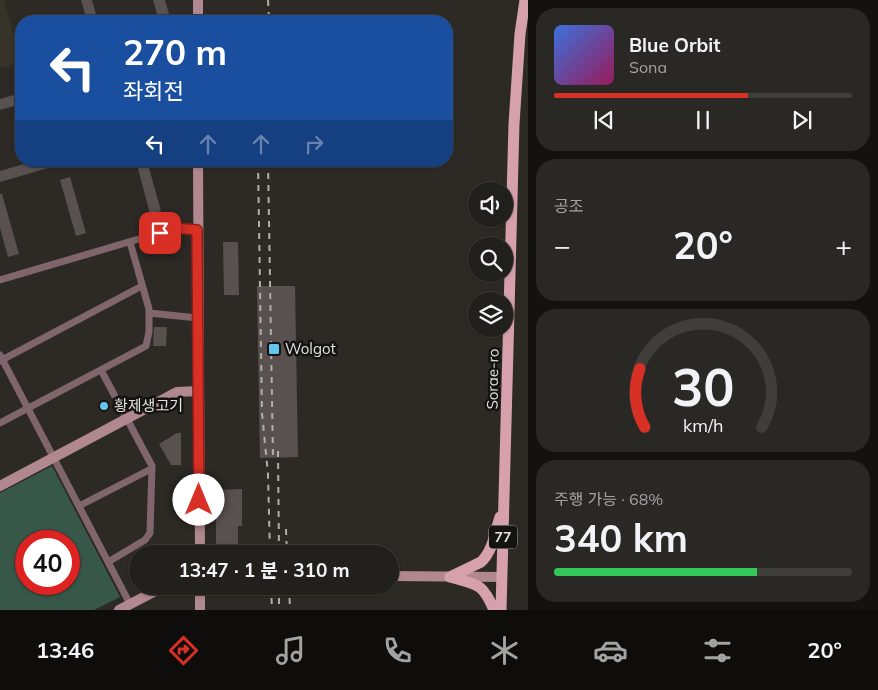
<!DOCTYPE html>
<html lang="ko">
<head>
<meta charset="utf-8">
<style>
  :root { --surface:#22201c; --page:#2a2825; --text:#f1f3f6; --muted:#a2a3a3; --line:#3f3e3b; --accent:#d93025 }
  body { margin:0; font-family:Mulish,"Noto Sans KR",sans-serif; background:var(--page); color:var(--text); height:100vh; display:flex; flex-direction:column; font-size:19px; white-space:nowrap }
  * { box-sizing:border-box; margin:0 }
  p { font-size:16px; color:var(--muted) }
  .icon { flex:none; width:28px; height:28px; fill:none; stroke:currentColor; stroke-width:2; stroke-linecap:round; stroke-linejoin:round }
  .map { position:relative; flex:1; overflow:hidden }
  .sheet { display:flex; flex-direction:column; gap:8px; padding:8px; background:#13120f; width:350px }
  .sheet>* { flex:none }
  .hud { position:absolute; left:15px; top:15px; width:438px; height:152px; border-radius:20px; box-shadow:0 1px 4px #0004,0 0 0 1px var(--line); background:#1a4fa0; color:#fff; overflow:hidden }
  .fabs { position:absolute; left:468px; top:182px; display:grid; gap:10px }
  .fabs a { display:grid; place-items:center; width:45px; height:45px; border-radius:50%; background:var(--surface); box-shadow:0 1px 4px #0004,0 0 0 1px var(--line); font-size:25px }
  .speed { position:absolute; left:15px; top:530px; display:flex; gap:10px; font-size:25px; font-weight:700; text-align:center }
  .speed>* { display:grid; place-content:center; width:65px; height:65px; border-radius:50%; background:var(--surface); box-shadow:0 1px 4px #0004,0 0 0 1px var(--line); line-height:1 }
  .speed .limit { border:8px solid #d22; background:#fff; color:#111 }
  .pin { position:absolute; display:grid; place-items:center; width:42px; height:42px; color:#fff; margin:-21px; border-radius:10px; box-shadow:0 2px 8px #0006 }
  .me { position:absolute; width:55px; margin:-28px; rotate:0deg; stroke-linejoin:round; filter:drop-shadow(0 0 4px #0008) }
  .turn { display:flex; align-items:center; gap:18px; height:105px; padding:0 25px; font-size:22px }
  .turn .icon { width:65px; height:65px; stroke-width:2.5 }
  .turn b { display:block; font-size:35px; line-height:42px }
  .lanes { display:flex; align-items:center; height:48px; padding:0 25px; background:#0003; justify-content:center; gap:25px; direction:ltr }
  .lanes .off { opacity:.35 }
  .big { font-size:38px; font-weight:700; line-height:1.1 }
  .sheet .widget { flex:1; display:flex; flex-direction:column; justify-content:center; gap:8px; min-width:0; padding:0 18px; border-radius:20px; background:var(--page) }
  .sheet .dial { align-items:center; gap:0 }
  .dial svg { height:130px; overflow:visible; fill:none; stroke:var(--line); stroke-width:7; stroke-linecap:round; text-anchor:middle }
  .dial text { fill:var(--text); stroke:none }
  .song { display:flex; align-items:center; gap:15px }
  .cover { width:60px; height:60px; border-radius:8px; background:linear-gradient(135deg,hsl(220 70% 55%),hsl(330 70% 35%)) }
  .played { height:5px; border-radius:2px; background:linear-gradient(90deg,var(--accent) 65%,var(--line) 65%) }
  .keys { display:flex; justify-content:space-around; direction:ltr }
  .heat { display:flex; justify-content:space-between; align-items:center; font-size:28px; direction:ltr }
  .charge { height:8px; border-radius:4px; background:linear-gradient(90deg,#34c759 68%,var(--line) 0) }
  .trip { position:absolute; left:129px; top:545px; width:270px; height:50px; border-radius:25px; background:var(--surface); box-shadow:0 1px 4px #0004,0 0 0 1px var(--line); font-weight:700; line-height:50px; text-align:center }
  .tab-bar { display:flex; height:80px; justify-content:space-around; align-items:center; background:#0e0d0b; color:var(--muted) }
  .tab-bar .icon { width:35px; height:35px }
  .tab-bar .current { color:var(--accent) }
  .tab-bar b { font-size:22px; color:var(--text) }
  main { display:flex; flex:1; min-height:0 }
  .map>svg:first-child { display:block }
  .built { fill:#383328 }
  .green { fill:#375849; fill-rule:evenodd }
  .building { fill:#58514f }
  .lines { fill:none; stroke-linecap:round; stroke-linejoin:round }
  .street { stroke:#80666c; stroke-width:7 }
  .secondary { stroke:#b18790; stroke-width:10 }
  .primary { stroke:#d6a1ad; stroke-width:11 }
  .rail { stroke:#b0afaa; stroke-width:2; stroke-dasharray:6 6; stroke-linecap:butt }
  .route-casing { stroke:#8d1f18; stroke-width:12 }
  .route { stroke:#d93025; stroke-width:9 }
  .poi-dot { fill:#64c5ee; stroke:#141311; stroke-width:2 }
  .labels { text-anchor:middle; stroke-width:5; stroke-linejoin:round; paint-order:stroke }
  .shield { fill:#141311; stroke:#a4a3a0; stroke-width:1 }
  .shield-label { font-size:14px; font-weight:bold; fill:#e2e1dd }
  .poi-label { font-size:15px; fill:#e2e1dd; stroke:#141311; text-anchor:start }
  .street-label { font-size:15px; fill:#e2e1dd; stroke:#141311 }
</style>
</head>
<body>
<main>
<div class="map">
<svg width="528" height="610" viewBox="0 0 528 610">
  <rect width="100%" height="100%" fill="#2d2a25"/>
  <path class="built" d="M 0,0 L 4,0 L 21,62 L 0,68 Z"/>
  <path class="green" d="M 52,466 L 120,597 L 94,610 L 0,610 L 0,493 ZM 26,541 L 69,541 L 69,584 L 26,584 Z"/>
  <path class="building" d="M 81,0 L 92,0 L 98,21 L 87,21 Z
    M 153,0 L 165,0 L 171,21 L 159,21 Z
    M 21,93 L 21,104 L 0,110 L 0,99 Z
    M 34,161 L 54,161 L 55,166 L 0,182 L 0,171 Z
    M 136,161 L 147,161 L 161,211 L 150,214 Z
    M 70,177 L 86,233 L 76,236 L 60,180 Z
    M 0,194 L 2,194 L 19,254 L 8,257 L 0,228 Z
    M 223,242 L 238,242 L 239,295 L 224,295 Z
    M 257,286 L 295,286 L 298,457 L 260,458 Z
    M 154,327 L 167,327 L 166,346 L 153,346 Z
    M 177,433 L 181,433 L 181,465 L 171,465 L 159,444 Z
    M 242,489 L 242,526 L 238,526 L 238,554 L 216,554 L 216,490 Z"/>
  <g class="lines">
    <path class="street" d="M 0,280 L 176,228 L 197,230
      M 149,313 L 198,318
      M 0,355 L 130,604
      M 0,361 L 142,286
      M 101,370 L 152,466 L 150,533 L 145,540 L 108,562
      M 0,423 L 146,346 L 149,332 L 149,309 L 130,242
      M 79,506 L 151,469"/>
    <path class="secondary" d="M 198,21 L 198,0
      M 198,161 L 200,554
      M 0,486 L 177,392 L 199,391
      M 390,576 L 502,577
      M 200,586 L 200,610
      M 119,610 L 165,586"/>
    <path class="primary" d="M 450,577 L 481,562 C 493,551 495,532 500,517
      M 450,577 C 477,585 482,582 494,610
      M 501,610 L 514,124 L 520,34 L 525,0"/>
    <path class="rail" d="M 268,0 L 269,21
      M 258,161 L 262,413 L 268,474 L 270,554
      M 268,161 L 273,459
      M 278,451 L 279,554
      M 286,529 L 287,554
      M 271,586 L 272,610
      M 279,586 L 279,610
      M 289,586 L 290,610"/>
  </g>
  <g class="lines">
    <defs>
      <path id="route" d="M 160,233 L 176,228 L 197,230 L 199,500"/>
    </defs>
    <use href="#route" class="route-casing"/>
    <use href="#route" class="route"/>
  </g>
  <g class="poi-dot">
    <rect x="268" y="343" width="12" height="12" rx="2.5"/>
    <circle cx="104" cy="406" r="5"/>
  </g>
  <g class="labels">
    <rect class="shield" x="489" y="525.5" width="28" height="23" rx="4"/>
    <g class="shield-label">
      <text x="503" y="542">77</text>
    </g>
    <g class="poi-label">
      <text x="285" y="354">Wolgot</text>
      <text x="114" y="411">황제생고기</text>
    </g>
    <g class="street-label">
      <text transform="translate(493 379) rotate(-89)" y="5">Sorae-ro</text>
    </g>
  </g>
</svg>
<div class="fabs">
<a><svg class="icon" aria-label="sound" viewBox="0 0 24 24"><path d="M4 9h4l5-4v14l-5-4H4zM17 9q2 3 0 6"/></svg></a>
<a><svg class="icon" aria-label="search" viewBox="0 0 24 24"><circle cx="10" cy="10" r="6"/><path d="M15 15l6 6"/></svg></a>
<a><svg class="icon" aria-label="layers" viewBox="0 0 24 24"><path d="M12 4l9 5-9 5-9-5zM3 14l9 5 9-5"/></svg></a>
</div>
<div class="speed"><div class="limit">40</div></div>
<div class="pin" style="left:160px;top:233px;background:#d93025"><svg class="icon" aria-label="arrive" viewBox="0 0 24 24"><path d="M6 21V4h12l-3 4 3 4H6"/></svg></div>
<svg class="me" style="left:199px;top:500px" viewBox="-20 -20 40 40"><circle r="19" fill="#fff"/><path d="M0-13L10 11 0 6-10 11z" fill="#d93025"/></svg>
<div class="trip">13:47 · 1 분 · 310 m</div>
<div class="hud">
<div class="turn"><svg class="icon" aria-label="left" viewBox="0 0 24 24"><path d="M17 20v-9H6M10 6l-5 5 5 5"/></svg><div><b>270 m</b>좌회전</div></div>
<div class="lanes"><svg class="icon" aria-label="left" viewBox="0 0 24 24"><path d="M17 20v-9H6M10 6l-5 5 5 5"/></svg><svg class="icon off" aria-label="ahead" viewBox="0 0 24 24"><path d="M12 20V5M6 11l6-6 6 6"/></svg><svg class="icon off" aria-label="ahead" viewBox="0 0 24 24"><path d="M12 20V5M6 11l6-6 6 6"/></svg><svg class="icon off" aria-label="right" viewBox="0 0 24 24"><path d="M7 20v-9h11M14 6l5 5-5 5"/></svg></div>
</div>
</div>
<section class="sheet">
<div class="widget">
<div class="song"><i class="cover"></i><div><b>Blue Orbit</b><p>Sona</p></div></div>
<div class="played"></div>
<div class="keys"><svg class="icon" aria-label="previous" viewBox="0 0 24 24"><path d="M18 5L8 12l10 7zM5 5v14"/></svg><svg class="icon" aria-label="pause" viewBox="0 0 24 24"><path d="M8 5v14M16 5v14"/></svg><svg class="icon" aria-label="next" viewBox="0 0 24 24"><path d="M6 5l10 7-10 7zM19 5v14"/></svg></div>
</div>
<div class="widget"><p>공조</p>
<div class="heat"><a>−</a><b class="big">20°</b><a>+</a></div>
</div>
<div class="widget dial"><svg viewBox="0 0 100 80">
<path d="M14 69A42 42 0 1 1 86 69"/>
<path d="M14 69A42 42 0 0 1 11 33" stroke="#d93025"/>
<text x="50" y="56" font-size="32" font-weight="700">30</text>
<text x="50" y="72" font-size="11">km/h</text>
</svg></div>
<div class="widget"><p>주행 가능 · 68%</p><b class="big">340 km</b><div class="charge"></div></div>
</section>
</main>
<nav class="tab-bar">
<b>13:46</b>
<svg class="icon current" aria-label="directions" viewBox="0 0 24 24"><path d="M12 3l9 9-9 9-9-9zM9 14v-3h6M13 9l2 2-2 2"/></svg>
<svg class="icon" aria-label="music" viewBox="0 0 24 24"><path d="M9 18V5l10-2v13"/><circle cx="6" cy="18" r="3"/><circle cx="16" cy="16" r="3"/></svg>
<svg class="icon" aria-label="phone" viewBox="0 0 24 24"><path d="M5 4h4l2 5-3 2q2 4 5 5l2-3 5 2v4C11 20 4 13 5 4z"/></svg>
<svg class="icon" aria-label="climate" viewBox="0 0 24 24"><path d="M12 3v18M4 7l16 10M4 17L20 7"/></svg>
<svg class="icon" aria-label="car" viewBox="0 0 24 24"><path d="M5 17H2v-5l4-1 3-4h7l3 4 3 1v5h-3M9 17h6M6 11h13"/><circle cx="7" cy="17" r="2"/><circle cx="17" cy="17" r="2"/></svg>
<svg class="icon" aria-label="filters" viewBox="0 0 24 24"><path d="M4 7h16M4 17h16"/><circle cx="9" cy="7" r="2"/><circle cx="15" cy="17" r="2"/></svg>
<b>20°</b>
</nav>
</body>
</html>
